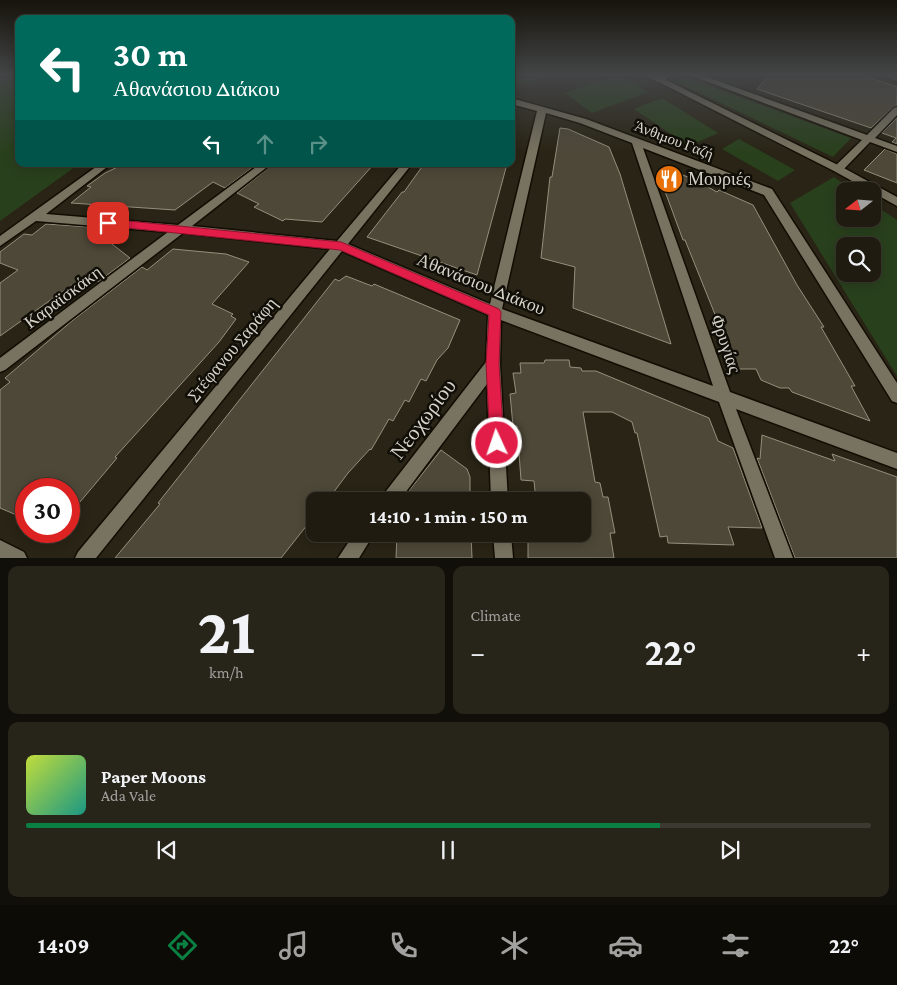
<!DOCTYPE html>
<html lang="en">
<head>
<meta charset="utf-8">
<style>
  :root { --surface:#1f1b10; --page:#272419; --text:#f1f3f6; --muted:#a1a19f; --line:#3c3930; --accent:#0b8043 }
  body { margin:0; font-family:"Crimson Pro",serif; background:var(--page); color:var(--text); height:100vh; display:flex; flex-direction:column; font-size:19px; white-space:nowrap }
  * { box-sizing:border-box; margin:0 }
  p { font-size:16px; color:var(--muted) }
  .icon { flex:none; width:28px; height:28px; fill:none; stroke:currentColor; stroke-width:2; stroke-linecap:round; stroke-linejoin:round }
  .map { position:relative; height:558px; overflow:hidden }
  .sheet { display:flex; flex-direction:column; gap:8px; padding:8px; background:#110f09; flex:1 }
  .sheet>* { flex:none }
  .guide { position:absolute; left:15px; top:15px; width:500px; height:152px; border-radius:10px; box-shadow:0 2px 12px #0003,0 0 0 1px var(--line); background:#00695c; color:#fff; overflow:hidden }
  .needle { width:32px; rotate:253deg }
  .tools { position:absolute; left:836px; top:182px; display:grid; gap:10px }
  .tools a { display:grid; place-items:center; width:45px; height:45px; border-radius:10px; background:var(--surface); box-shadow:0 2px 12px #0003,0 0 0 1px var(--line); font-size:25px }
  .speed { position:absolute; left:15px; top:478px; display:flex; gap:10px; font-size:25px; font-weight:700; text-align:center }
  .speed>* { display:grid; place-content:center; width:65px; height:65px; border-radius:50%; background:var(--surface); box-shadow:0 2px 12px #0003,0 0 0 1px var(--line); line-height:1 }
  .speed .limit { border:8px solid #d22; background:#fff; color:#111 }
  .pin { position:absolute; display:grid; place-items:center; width:42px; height:42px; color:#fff; margin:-21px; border-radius:10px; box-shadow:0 2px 8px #0006 }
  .me { position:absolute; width:55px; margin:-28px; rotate:357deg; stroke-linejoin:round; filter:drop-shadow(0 0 4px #0008) }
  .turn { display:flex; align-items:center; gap:18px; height:105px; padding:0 15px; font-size:22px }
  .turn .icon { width:65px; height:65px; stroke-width:2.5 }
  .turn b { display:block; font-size:35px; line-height:42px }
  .lanes { display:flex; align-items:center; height:48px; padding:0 15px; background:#0003; justify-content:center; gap:25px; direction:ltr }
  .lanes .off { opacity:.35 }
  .big { font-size:38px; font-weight:700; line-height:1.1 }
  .sheet .card { flex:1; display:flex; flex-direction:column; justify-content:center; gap:8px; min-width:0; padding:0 18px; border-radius:10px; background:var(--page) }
  .sheet .dial { align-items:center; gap:0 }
  .dial b { font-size:65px; line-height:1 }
  .song { display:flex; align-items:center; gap:15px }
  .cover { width:60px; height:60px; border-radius:8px; background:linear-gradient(135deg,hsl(70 70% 55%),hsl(170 70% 35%)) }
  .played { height:5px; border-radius:2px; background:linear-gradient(90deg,var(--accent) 75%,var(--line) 75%) }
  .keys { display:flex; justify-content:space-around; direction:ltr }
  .heat { display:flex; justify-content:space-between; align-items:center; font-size:28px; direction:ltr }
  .sheet .tiles { flex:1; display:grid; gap:8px; grid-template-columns:1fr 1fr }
  .card:last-child { grid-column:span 2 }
  .trip { position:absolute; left:306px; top:492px; width:285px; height:50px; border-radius:10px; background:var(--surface); box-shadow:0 2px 12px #0003,0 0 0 1px var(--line); font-weight:700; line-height:50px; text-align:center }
  .tab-bar { display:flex; height:80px; justify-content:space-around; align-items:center; background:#0c0b06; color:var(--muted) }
  .tab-bar .icon { width:35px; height:35px }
  .tab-bar .active { color:var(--accent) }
  .tab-bar b { font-size:22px; color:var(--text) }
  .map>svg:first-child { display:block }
  .green { fill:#29401d; fill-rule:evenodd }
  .building { fill:#4e4838; stroke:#958f7d }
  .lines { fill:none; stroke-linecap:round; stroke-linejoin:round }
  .minor-casing { stroke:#120d02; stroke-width:3 }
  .tertiary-casing { stroke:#120d02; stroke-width:3 }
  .minor { fill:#787260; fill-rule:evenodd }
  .tertiary { fill:#787260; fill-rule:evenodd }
  .route { fill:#e11d48; stroke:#92132f }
  .labels { text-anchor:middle; stroke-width:5; stroke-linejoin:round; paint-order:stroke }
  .far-street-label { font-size:15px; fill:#d6d3c9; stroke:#100e07 }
  .poi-label { font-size:18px; fill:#d6d3c9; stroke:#100e07; text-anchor:start }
  .street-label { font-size:18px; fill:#d6d3c9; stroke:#100e07 }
  .near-street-label { font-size:21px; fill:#d6d3c9; stroke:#100e07 }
</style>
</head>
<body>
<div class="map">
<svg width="897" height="558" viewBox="0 0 897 558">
  <rect width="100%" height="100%" fill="#292415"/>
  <path class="green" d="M 0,74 L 19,74 L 19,164 L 79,164 L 0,221 Z
    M 511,74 L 553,74 L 511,88 Z
    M 620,74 L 648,92 L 592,113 L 565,93 Z
    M 685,77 L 851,138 L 833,157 L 677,82 Z
    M 662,98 L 718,133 L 689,146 L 634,109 Z
    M 739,139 L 795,170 L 778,181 L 722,149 Z
    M 834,177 L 854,191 L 845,191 L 845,219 L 872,219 L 873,204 L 897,220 L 897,376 L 790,203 ZM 845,246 L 872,246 L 872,274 L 845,274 Z"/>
  <path class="building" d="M 770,74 L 860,74 L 897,87 L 897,105 L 893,107 L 871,128 L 757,89 Z
    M 897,118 L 897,144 L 892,142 L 896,138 L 882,133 Z
    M 560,128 L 568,129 L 609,147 L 620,174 L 671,344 L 573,308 L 575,267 L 541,258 L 550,177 L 552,177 Z
    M 885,149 L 897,154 L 897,183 L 864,170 Z
    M 124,164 L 257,164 L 225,188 L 213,182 L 175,210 L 71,203 L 91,187 L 87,186 L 105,173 Z
    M 273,164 L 374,164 L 322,222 L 285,219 L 283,221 L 254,207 L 259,204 L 237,193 Z
    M 424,164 L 507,164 L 477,275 L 367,237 L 402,192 L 404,192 Z
    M 673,171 L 695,180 L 717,192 L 719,190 L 753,205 L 797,285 L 824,327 L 821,327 L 855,386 L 851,386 L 870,421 L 792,392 L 789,388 L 780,388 L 761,380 L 756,369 L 737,369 L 685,240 L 683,240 L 659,175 Z
    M 46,224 L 90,227 L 130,258 L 98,282 L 90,272 L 0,336 L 0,283 L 18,270 L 0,263 L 0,252 L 24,234 L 32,235 Z
    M 173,249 L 226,254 L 249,262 L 212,304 L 233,314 L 231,316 L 236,319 L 219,342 L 115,457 L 117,458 L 69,515 L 69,489 L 26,489 L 26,519 L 0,508 L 0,390 L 10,382 L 5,378 L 73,320 L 142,267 L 147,270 Z
    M 346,276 L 372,286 L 374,284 L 460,320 L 448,348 L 437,360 L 426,381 L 421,379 L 409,402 L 405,400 L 393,421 L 389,419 L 371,450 L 370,449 L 348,473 L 327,501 L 315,501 L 315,515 L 281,558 L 115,558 L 160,504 L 158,503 L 335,279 L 339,281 Z
    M 545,360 L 569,360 L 570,367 L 581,368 L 582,371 L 596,371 L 709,418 L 718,441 L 733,448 L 762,528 L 728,527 L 734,545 L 668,543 L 667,536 L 660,537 L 637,433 L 635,433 L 632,422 L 612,412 L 583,412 L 595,482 L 600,483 L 603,497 L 608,497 L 615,533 L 610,533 L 614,558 L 528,558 L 528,537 L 540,537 L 540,534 L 582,534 L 582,501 L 536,501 L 534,481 L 521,480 L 517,426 L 513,426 L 510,394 L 516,393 L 513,373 L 521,373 L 520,363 L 544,363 Z
    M 762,435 L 835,461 L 832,454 L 897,477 L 897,558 L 795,558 L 757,458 L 760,459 Z
    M 441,450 L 467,469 L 470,477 L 470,501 L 401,501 Z
    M 397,534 L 471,534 L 472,558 L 396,558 Z"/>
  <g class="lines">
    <defs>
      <path id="minor" d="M 663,74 L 673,74 L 662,82 L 656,82 L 656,78 Z
        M 687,74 L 699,74 L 867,135 L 894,108 L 897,107 L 897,115 L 875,138 L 897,146 L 897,152 L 870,142 L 842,171 L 834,171 L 834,167 L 862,140 Z
        M 883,74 L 897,75 L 897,81 L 884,76 Z
        M 511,98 L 586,119 L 772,189 L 897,383 L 897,403 L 892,401 L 764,195 L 643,148 L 730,392 L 897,453 L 897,469 L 736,409 L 793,558 L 775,558 L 719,402 L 501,320 L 500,364 L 508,501 L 491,501 L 487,384 L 399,501 L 381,501 L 383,495 L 486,362 L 488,315 L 342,251 L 96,558 L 75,558 L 78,552 L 330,249 L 183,233 L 5,370 L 0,372 L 0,358 L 168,232 L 36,221 L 0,246 L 0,236 L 100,164 L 111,164 L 46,214 L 178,225 L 260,164 L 271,164 L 192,226 L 337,241 L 402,164 L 412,164 L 348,244 L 490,304 L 537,111 L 511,104 ZM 546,113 L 580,123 L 632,143 L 713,386 L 502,309 Z
        M 354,534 L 374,534 L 359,558 L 338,558 Z
        M 493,534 L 511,534 L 513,558 L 495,558 Z
        M 0,540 L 24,552 L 27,558 L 0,558 Z"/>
      <path id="tertiary" d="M 643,74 L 654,74 L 842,167 L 897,197 L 897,206 L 834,171 Z"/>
    </defs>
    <use href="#minor" class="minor-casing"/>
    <use href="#tertiary" class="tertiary-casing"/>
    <use href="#minor" class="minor"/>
    <use href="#tertiary" class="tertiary"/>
  </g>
  <linearGradient id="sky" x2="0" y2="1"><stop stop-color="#17140c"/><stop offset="0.49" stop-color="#434546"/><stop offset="1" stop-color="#434546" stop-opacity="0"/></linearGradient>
  <rect width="897" height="152" fill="url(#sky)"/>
  <path class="route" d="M 108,219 L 341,242 L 499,309 L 501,312 L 499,364 L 504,443 L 502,448 L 497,450 L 492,448 L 490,443 L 486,364 L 489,315 L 340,250 L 108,226 L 102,223 Z"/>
  <defs>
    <symbol id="restaurant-disc" viewBox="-11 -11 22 22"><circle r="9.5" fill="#e8710a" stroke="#100e07"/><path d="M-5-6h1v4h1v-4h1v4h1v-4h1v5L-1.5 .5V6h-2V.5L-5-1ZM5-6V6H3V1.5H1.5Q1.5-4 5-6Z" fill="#fff"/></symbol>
  </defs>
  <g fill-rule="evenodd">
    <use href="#restaurant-disc" x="653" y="163" width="32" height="32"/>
  </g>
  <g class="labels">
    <g class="far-street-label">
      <text transform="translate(674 140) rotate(21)" y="5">Άνθιμου Γαζή</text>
    </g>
    <g class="poi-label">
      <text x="688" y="185">Μουριές</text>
    </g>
    <g class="street-label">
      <text transform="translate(481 284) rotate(22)" y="6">Αθανάσιου Διάκου</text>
      <text transform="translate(63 297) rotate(-37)" y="6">Καραϊσκάκη</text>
      <text transform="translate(726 344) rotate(71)" y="6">Φρυγίας</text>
      <text transform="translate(232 349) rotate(-50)" y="6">Στέφανου Σαράφη</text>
    </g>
    <g class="near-street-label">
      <text transform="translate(423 419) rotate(-53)" y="7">Νεοχωρίου</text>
    </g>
  </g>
</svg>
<div class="tools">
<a><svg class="needle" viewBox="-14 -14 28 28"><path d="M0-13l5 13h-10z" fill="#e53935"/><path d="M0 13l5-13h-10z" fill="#a1a19f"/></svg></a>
<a><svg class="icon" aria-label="search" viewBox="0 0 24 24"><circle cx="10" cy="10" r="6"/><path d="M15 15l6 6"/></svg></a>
</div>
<div class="speed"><div class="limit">30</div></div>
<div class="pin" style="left:108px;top:223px;background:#d93025"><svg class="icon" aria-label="arrive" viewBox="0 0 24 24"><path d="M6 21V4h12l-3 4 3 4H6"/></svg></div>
<svg class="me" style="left:497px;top:443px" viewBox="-20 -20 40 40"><circle r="17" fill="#e11d48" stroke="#fff" stroke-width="3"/><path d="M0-11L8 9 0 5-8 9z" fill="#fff"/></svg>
<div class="trip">14:10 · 1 min · 150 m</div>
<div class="guide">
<div class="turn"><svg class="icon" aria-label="left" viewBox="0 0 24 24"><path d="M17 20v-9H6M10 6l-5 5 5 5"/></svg><div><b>30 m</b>Αθανάσιου Διάκου</div></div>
<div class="lanes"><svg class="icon" aria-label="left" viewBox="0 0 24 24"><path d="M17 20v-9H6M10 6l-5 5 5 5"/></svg><svg class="icon off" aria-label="ahead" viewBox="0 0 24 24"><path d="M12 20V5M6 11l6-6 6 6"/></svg><svg class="icon off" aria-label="right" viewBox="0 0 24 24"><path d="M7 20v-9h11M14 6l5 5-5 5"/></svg></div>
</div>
</div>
<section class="sheet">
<div class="tiles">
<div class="card dial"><b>21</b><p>km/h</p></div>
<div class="card"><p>Climate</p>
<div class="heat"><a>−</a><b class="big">22°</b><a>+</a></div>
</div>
<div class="card">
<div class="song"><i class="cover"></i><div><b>Paper Moons</b><p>Ada Vale</p></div></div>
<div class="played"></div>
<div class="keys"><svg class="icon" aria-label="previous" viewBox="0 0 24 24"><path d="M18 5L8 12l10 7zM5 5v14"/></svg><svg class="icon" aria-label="pause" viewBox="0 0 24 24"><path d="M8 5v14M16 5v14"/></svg><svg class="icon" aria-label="next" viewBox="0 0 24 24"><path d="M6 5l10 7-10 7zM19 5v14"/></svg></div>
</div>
</div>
</section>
<nav class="tab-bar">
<b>14:09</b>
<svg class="icon active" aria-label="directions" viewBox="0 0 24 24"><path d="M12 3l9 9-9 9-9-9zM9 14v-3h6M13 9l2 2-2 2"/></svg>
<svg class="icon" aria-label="music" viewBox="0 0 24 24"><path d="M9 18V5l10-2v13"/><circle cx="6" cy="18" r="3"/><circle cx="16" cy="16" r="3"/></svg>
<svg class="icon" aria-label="phone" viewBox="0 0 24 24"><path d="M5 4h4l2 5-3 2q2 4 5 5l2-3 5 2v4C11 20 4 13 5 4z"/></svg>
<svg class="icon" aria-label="climate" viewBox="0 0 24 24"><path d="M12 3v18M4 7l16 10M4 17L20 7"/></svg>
<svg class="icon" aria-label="car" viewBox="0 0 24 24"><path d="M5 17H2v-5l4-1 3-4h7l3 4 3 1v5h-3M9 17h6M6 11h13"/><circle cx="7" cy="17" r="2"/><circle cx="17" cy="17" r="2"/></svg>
<svg class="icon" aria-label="filters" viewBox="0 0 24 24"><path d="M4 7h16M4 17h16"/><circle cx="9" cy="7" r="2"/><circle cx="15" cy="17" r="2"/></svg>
<b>22°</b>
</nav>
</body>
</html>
